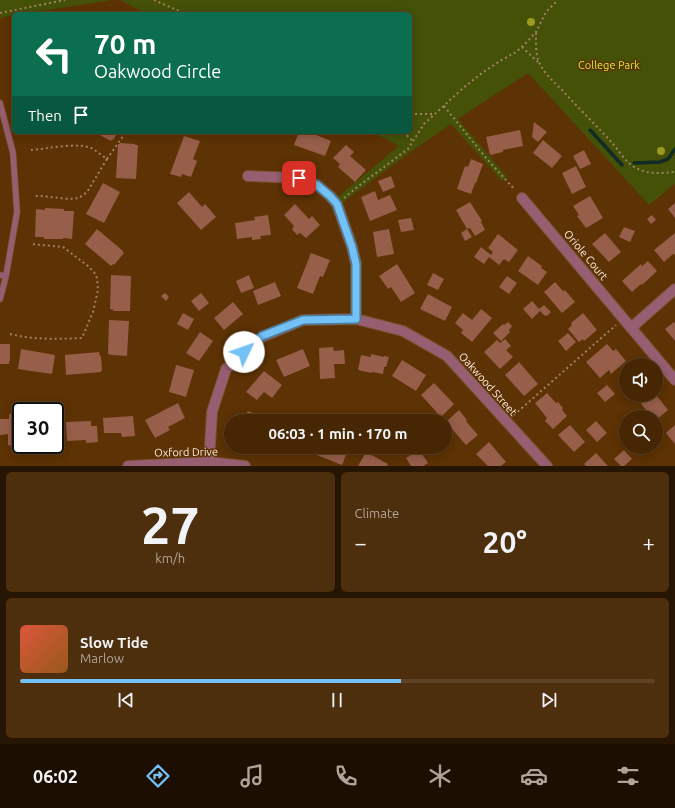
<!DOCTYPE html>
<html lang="en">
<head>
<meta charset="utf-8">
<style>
  :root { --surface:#462603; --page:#4d2e0d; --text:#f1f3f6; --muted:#b0a59a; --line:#5e4325; --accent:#73c1f5 }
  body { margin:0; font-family:Ubuntu,sans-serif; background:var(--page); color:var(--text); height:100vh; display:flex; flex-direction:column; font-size:15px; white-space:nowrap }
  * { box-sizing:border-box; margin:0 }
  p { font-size:13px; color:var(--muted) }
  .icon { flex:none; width:22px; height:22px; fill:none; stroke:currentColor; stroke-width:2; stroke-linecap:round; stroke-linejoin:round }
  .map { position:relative; height:466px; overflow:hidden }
  .sheet { display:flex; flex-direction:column; gap:6px; padding:6px; background:#261502; flex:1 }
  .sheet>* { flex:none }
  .guide { position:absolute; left:12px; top:12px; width:400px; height:122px; border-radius:6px; box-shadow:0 2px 10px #0003,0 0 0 1px var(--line); background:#0b6e4f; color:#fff; overflow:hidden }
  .controls { position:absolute; left:619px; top:358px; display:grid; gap:8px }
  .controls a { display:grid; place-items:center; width:44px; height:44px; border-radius:50%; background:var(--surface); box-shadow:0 2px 10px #0003,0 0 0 1px var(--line); font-size:20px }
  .speed { position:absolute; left:12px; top:402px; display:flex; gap:8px; font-size:20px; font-weight:700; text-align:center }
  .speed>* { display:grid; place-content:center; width:52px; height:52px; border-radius:50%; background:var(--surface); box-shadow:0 2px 10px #0003,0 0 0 1px var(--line); line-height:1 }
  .speed .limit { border:2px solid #111; border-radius:6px; background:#fff; color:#111 }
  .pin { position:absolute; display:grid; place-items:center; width:34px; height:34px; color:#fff; margin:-17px; border-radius:8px; box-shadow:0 2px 6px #0006 }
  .me { position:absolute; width:44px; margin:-22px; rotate:48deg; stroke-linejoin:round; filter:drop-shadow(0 0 3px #0008) }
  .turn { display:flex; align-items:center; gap:14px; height:84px; padding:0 16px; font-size:18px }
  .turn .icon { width:52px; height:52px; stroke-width:2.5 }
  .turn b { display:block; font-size:28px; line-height:34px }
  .then { display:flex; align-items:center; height:38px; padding:0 16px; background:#0003; gap:8px; font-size:15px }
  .big { font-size:30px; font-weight:700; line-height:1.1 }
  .sheet .tile { flex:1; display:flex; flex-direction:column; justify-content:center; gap:6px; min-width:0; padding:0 14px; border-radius:6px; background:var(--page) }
  .sheet .dial { align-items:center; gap:0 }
  .dial b { font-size:52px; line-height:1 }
  .song { display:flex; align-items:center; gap:12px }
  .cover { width:48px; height:48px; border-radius:6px; background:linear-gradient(135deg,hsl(10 70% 55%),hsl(30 70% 35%)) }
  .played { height:4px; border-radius:2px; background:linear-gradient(90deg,var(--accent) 60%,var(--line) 60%) }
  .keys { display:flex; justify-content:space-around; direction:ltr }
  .heat { display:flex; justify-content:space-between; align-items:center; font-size:22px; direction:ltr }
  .sheet .tiles { flex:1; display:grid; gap:6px; grid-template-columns:1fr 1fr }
  .tile:last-child { grid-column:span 2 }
  .trip { position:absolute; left:224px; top:414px; width:228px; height:40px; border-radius:20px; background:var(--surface); box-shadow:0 2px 10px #0003,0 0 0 1px var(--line); font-weight:700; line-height:40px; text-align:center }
  .tab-bar { display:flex; height:64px; justify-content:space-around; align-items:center; background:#1c0f01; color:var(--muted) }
  .tab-bar .icon { width:28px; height:28px }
  .tab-bar .on { color:var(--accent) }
  .tab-bar b { font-size:18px; color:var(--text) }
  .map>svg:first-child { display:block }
  .green { fill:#445107 }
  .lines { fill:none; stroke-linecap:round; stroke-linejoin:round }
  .stream { stroke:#112b26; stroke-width:3.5 }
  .building { fill:#975e4a }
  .service-casing { stroke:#765027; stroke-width:7 }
  .minor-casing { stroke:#765027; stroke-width:12 }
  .path { stroke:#a18162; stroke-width:2; stroke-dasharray:2 3; stroke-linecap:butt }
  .service { stroke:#965e70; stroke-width:5.5 }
  .minor { stroke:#965e70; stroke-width:10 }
  .tree { fill:#9b9a1e }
  .route-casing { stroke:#4b7d9f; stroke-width:10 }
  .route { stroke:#73c1f5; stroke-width:7 }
  .labels { text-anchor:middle; stroke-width:3; stroke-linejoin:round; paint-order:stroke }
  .park-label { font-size:11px; fill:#ceef33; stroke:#5d3204 }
  .street-label { font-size:11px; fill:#fcebdf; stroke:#5d3204 }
</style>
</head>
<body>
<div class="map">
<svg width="675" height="466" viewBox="0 0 675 466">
  <rect width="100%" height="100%" fill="#5d3204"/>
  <path class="green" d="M 0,0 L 112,0 L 22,14 L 14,14 L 14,15 L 0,18 Z
    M 120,0 L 675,0 L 675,184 L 649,205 L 528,73 L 458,119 L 507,177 L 502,181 L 451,124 L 409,153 L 342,203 L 339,196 L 399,146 L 372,132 L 410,132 L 410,14 L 147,14 Z"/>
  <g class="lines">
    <path class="stream" d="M 590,130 L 603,144 L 622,165
      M 634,163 L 660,162 L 668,159 L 675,149"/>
  </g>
  <path class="building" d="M 534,122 L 547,132 L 538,142 L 532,137 Z
    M 520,130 L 523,146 L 503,150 L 503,152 L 490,155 L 486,137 Z
    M 94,132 L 118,132 L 113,140 L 112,139 L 111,141 Z
    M 209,132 L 225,132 L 225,133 L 210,135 Z
    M 299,132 L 309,132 L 331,141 L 325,156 L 294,145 Z
    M 184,136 L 200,141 L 193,159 L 197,161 L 191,177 L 182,174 L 181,177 L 170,174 Z
    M 543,140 L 562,156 L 552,168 L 533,153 Z
    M 120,143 L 135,144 L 135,145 L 138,145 L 136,179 L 116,178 L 118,144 L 120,144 Z
    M 346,145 L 354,152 L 350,156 L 366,170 L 355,182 L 338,167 L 340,164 L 333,158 Z
    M 584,150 L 591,164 L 580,169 L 573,156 Z
    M 471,159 L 483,164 L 476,183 L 475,183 L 471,194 L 457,189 L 465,166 L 468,167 Z
    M 576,166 L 586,187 L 572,194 L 562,173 Z
    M 391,176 L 395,187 L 383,192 L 378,181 Z
    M 103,183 L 120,192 L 104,223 L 86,214 Z
    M 375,191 L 378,200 L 390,195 L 397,210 L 370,221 L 361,197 Z
    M 189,192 L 202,207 L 205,204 L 216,217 L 201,230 L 177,203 Z
    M 590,196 L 603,218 L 586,228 L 577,216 L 579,215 L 573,206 Z
    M 470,202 L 482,221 L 481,222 L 485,230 L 475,236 L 470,228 L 467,229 L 456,210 Z
    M 675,203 L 675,218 L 668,209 Z
    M 295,204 L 309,219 L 312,216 L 320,225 L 306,238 L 300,233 L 297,235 L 292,229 L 294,226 L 284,215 Z
    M 45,208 L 64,209 L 64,211 L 74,211 L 72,239 L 63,238 L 63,239 L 44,239 L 44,237 L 35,237 L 36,209 L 45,210 Z
    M 268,215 L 271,235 L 260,236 L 261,239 L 252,240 L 252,237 L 237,239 L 235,223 L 255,220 L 254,217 Z
    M 652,215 L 656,220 L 651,224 L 647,219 Z
    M 411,218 L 414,230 L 401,232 L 398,220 Z
    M 624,227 L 635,231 L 630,242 L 619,237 Z
    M 97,229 L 123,251 L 123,252 L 124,253 L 114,265 L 113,264 L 111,266 L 85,244 Z
    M 389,229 L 394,254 L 377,257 L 373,232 Z
    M 467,229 L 472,237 L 465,241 L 461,233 Z
    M 605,233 L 621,252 L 609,262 L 592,244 Z
    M 675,233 L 675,254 L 673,255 L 673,254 L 664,262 L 654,250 Z
    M 498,234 L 518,250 L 509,262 L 504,259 L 499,265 L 489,257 L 484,264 L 474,257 L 481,247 L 491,255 L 493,252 L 488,248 Z
    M 311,253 L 330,260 L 323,277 L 320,276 L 313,294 L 297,288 Z
    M 528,256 L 542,266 L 541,268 L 547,272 L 538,285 L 518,271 Z
    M 648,261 L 657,271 L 642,285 L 641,284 L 632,292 L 622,281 L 641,264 L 642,266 Z
    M 397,264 L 415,293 L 401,302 L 391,287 L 388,289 L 379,276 Z
    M 433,273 L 444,279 L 438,290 L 427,285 Z
    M 111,275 L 131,276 L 130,311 L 113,311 L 114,310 L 110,309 Z
    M 249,275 L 254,288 L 241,293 L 236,281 Z
    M 507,276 L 517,283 L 509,294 L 499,287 Z
    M 275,282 L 281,296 L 258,305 L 253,291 Z
    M 555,282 L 563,291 L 565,290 L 575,302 L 562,313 L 544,292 Z
    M 165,293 L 169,297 L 166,301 L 161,296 Z
    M 201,293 L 209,303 L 199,311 L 191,301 Z
    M 428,294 L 452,307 L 445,321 L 420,309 Z
    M 532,301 L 539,309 L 544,305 L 551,312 L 547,316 L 546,315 L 545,316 L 540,311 L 532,319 L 523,309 Z
    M 233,302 L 243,314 L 224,330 L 214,318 Z
    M 481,309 L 492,318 L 472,342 L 461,333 L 463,330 L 455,323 L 463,313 L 472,320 Z
    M 183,313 L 194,319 L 188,330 L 177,324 Z
    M 583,313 L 597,330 L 584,341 L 583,339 L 579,342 L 568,329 L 572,325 L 571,323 Z
    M 109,320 L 129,321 L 127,356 L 112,355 L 108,354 Z
    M 508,322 L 512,326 L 509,330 L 510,332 L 501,341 L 493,333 L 503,324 L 504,325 Z
    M 674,322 L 675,323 L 675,341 L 665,329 Z
    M 200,332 L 213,341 L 199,361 L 186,353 Z
    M 568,333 L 576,342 L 566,351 L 558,341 Z
    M 505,339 L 511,346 L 506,350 L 513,357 L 500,369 L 484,352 L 497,340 L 500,343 Z
    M 0,344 L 10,344 L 10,361 L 9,361 L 9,364 L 0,364 Z
    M 607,344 L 613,351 L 616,349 L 626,361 L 611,374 L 609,370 L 600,378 L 586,362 Z
    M 333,347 L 334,351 L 344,350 L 345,364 L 334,364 L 335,378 L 320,379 L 319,348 Z
    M 21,349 L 55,355 L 52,374 L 18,369 Z
    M 303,349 L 310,366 L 284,377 L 276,360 Z
    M 99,352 L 100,356 L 101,356 L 102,371 L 101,371 L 101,372 L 66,375 L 65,355 Z
    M 371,354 L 384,357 L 384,356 L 389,357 L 386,367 L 384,367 L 383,374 L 372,372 L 371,373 L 358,370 L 361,355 L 371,357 Z
    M 402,360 L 426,375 L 416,391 L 392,376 Z
    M 519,362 L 538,384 L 524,396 L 505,375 Z
    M 176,365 L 194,370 L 186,397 L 169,392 Z
    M 264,371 L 282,385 L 272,398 L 264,392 L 257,400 L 246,392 Z
    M 626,375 L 626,390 L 618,381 Z
    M 434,383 L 454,404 L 441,417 L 421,395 Z
    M 607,385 L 615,394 L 605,402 L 597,393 Z
    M 547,393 L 556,403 L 558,402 L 563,408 L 562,410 L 567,416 L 553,429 L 545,421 L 547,418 L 535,403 Z
    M 652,395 L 656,395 L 668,410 L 656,420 L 656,417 L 653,417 L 641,404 Z
    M 178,403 L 185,418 L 168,427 L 170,430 L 155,438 L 145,420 Z
    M 459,410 L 467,420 L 466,421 L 471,427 L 478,435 L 466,445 L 446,422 Z
    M 248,411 L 258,415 L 256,418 L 263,421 L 241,421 L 243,414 L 246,415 Z
    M 9,414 L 19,414 L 20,419 L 21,419 L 21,446 L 15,447 L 8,445 L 8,434 L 0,435 L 0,419 L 9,419 Z
    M 133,416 L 135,436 L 122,437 L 121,433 L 104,433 L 103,418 Z
    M 55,417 L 58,417 L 60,443 L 55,443 Z
    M 91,421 L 91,426 L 97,426 L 98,442 L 86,443 L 86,440 L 67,441 L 66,422 Z
    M 596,421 L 607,433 L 597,442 L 586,430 Z
    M 570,425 L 585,442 L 574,452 L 558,435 Z
    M 675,425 L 675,444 L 666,433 Z
    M 656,440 L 660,445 L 652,452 L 647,447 L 656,447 Z
    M 489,442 L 506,462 L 501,466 L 488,466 L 476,454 Z
    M 288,447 L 307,447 L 306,452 Z
    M 320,447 L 349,447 L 342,465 L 317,455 Z
    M 419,450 L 428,463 L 423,466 L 411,466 L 406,458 Z
    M 624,450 L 632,459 L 624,466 L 621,466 L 614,459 Z
    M 366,452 L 388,464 L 387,466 L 358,466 Z
    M 596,453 L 608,466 L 586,466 L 584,464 Z"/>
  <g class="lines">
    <defs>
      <path id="service" d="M 0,103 L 13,153 L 17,212 L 6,276 L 0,275
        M 0,299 L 6,276"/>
      <path id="minor" d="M 248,176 L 299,178 L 317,185 L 330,196 L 337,204 L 352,247 L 356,264 L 356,319
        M 522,198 L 675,380
        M 631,328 L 675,289
        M 209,462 L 212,412 L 226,369 L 262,337 L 303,320 L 356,319 L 403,331 L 447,356 L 547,466
        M 128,466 L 209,462 L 245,466"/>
    </defs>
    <use href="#service" class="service-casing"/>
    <use href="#minor" class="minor-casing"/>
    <path class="path" d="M 154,0 L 186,14
      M 0,13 L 65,0
      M 536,33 C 536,43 535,56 541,66 C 546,75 555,83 563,91 C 579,109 597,126 613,144 C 620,152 626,163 636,168 C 649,175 661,173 675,172
      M 522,47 L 540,64
      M 444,106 L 486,158 L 515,190
      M 410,114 L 434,114
      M 403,132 L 413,141
      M 31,150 C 46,149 77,142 91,148 C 97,151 102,156 107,159 L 87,192 L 79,198 L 69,199 L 40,196 L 35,196
      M 107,159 L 126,132
      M 344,198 L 356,188 L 408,149 L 424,124 L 462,89 L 482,73 L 500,61 L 516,52 L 525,44 L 536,32 L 546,12 L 558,0
      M 10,334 C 34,340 58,339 82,338 L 93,312 L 98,290 L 97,278 L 94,272 L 88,266 L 63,247 L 31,244
      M 514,415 L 616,325"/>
    <use href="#service" class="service"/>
    <use href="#minor" class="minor"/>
  </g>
  <g class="tree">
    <circle cx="531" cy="22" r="4"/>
    <circle cx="661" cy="151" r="4"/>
  </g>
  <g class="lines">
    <defs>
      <path id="route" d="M 244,352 L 262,336 L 303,320 L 356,319 L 356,264 L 352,247 L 337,204 L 330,196 L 317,185 L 299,178"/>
    </defs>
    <use href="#route" class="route-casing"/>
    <use href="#route" class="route"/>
  </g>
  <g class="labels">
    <g class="park-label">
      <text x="609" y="69">College Park</text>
    </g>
    <g class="street-label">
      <text transform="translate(586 255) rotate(50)" y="4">Oriole Court</text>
      <text transform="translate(488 384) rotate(48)" y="4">Oakwood Street</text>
      <text transform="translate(186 452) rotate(-1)" y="4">Oxford Drive</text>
    </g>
  </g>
</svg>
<div class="controls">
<a><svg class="icon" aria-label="sound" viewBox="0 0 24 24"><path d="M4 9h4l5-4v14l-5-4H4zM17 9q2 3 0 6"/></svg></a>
<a><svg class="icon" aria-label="search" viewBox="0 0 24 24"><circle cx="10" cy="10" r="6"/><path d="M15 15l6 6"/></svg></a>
</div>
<div class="speed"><div class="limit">30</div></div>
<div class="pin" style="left:299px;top:178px;background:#d93025"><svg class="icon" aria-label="arrive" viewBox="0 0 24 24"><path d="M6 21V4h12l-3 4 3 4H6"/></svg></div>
<svg class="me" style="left:244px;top:352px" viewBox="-20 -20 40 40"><circle r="19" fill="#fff"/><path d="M0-13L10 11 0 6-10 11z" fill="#73c1f5"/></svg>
<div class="trip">06:03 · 1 min · 170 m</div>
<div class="guide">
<div class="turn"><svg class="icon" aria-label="left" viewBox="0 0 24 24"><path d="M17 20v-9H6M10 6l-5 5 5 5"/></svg><div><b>70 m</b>Oakwood Circle</div></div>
<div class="then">Then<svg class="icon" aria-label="arrive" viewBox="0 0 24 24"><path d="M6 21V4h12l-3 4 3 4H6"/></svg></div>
</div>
</div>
<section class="sheet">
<div class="tiles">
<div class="tile dial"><b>27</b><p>km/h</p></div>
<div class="tile"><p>Climate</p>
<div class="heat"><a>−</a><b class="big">20°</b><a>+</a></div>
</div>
<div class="tile">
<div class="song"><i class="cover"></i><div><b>Slow Tide</b><p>Marlow</p></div></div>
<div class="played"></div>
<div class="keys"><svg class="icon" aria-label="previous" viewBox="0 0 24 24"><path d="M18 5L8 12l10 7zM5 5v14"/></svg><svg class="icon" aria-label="pause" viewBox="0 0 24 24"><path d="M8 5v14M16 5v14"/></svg><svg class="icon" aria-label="next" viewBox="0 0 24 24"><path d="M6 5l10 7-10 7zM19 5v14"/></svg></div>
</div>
</div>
</section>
<nav class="tab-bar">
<b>06:02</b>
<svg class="icon on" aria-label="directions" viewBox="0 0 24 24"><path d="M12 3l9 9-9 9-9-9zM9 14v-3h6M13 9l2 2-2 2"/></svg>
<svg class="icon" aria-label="music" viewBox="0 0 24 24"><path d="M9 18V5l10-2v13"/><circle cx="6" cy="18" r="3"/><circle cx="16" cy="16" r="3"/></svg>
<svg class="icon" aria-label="phone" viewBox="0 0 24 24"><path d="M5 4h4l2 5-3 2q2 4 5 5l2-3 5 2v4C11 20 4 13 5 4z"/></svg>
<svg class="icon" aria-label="climate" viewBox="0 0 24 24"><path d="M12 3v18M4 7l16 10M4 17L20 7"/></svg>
<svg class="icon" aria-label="car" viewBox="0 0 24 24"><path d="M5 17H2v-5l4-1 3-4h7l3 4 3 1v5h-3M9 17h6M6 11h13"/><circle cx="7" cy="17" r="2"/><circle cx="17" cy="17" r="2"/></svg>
<svg class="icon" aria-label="filters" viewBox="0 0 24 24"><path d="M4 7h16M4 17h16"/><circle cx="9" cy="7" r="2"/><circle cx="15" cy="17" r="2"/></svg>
</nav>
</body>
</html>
